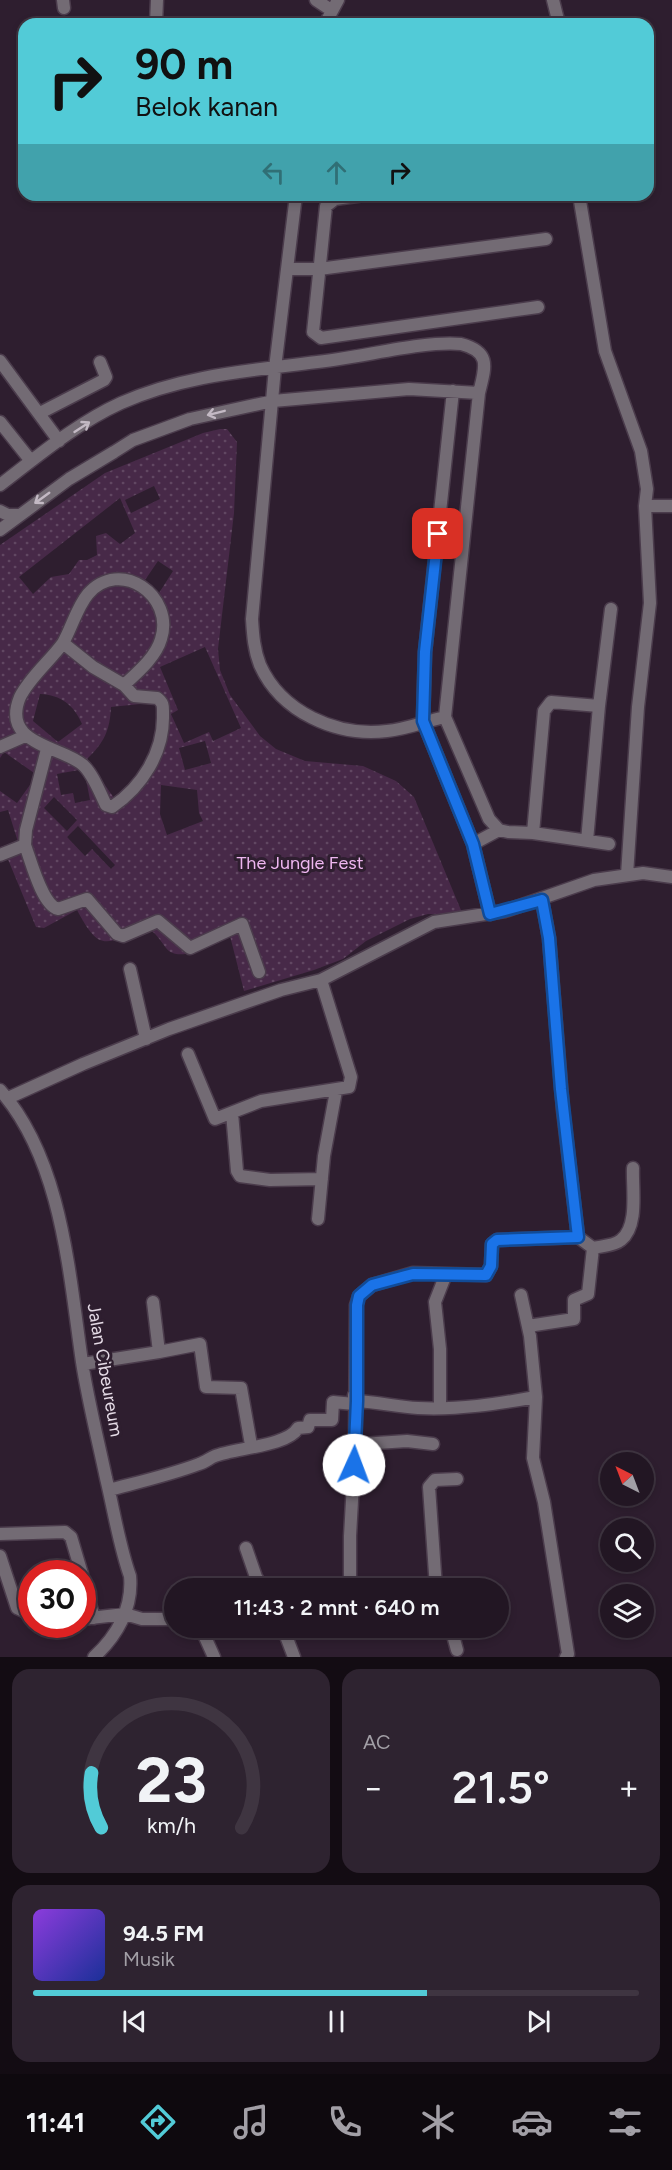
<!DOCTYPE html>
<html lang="id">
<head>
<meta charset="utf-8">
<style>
  :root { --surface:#221623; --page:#2e2330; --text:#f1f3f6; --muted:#a29fa6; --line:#3f3541; --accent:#52cbd7 }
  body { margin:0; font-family:Figtree,sans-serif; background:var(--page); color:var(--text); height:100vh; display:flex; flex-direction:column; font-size:22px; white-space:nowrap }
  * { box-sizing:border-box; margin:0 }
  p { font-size:20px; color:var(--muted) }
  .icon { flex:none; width:33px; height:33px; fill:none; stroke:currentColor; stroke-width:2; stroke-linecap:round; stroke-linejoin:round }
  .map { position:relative; height:1657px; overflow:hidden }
  .side { display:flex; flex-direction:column; gap:12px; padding:12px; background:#130c13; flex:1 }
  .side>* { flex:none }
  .top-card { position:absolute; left:18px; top:18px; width:636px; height:183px; border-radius:18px; box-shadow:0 3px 9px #0003,0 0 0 2px var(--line); background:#52cbd7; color:#111; overflow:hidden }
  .needle { width:39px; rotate:318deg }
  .controls { position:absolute; left:600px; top:1452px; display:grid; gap:12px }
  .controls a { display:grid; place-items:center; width:54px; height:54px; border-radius:50%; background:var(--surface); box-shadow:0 3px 9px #0003,0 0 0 2px var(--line); font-size:30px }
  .speed { position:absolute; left:18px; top:1560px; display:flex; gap:12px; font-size:30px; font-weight:700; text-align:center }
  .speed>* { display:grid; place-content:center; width:78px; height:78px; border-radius:50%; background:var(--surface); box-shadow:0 3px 9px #0003,0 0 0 2px var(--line); line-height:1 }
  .speed .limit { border:9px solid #d22; background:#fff; color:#111 }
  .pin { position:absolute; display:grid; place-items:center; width:51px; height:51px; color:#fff; margin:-26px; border-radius:12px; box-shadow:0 3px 9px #0006 }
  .me { position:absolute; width:66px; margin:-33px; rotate:2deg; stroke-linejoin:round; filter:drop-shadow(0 0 4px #0008) }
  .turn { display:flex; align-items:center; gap:21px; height:126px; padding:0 18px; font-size:27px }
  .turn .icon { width:78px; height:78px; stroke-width:2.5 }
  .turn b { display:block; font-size:42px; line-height:51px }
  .lanes { display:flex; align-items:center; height:57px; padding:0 18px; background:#0003; justify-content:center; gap:30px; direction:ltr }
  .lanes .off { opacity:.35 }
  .big { font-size:45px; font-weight:600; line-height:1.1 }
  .side .card { flex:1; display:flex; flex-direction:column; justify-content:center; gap:9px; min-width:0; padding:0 21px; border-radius:18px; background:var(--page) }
  .side .dial { align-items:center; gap:0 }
  .dial svg { height:156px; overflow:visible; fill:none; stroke:var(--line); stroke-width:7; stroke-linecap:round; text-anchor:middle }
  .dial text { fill:var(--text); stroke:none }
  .song { display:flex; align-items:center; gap:18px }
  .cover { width:72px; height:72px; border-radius:9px; background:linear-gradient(135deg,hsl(270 70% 55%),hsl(230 70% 35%)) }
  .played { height:6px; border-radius:3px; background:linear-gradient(90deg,var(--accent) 65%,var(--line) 65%) }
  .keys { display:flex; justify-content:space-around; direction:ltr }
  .heat { display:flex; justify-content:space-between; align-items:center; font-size:33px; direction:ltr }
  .side .tiles { flex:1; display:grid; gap:12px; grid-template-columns:1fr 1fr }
  .card:last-child { grid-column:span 2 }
  .trip { position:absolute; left:164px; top:1578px; width:345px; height:60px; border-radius:30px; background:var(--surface); box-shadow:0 3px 9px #0003,0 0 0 2px var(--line); font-weight:600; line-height:60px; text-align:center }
  .menu { display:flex; height:96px; justify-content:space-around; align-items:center; background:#0e090e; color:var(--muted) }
  .menu .icon { width:42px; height:42px }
  .menu .on { color:var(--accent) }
  .menu b { font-size:27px; color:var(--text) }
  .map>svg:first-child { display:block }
  .park { fill:url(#park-dots); fill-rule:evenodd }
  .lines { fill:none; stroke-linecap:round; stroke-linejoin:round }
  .minor-casing { stroke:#4b3c4c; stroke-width:15 }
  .minor { stroke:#736b74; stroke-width:12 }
  .oneway { stroke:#c3b9c4 }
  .route-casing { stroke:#114b97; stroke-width:15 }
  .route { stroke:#1a73e8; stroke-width:10 }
  .labels { text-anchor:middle; stroke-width:6; stroke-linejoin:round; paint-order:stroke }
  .park-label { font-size:18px; fill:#eeb6f0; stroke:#2e1e2f }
  .street-label { font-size:18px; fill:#e5dbe6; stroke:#2e1e2f }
</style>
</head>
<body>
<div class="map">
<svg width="672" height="1657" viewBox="0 0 672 1657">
  <defs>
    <pattern id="park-dots" width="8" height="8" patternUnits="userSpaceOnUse" patternTransform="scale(1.5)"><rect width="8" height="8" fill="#472948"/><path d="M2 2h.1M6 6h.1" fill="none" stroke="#614762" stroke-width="1.8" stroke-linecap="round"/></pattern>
  </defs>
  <rect width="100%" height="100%" fill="#2e1e2f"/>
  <path class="park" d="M 220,429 L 227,429 L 237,442 L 234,513 L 218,649 L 220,670 L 230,695 L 260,736 L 276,749 L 305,761 L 363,766 L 396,781 L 414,797 L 463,915 L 428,914 L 410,919 L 366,941 L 343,959 L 314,970 L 244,991 L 230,936 C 214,943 179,965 166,948 C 160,940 155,931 146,928 C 104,944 100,953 77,910 L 44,928 L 36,927 L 7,857 L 0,859 L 0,847 L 18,842 L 8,810 L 0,812 L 0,791 L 17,803 L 37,775 L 4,752 L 0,758 L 0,545 L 105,473 L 203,433 ZM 154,486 L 160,499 L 131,513 L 125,500 ZM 120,498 L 135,533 L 120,544 L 106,533 L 96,536 L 97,555 L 87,560 L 79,560 L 69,574 L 51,577 L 33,594 L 19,577 ZM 158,561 L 173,571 L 159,593 L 143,583 ZM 205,647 L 241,728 L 213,741 L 209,732 L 184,743 L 171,714 L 178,710 L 160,667 ZM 40,694 C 61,695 74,705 82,724 L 58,742 L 33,721 ZM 160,702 C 154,750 153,766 114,798 L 87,759 C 104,743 110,730 111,707 ZM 205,741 L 211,763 L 185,770 L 179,748 ZM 84,769 L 90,800 L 75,803 L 73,793 L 61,795 L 57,774 ZM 161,785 L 197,790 L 199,813 L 203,821 L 167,835 L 160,814 ZM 54,797 L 77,820 L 67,831 L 44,808 ZM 78,826 L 115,865 L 111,869 L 92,849 L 85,856 L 67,837 Z"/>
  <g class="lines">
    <defs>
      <path id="minor" d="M 63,0 L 64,8
        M 316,0 L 331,10
        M 553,0 L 559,24
        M 156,24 L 157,0
        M 325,24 L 338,0
        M 296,195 L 275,368 L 252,619 C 253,635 254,650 260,665 C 281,712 336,737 387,731 C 407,729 426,721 445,717
        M 364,195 L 335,199 L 326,206 L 313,332 L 321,338 L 538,307
        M 579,195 L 605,351 L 641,451 L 647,489 L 645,506 L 672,506
        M 287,269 L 319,269 L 546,239
        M 0,361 L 59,441
        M 453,391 L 425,652 L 423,721 L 473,844 L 490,914
        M 40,413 L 104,380 L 106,377 L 100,362
        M 0,422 L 31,461
        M 0,485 C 38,456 77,423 121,403 C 190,372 265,370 339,359 C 375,354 426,341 461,344 C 492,352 485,368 479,393
        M 0,511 L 8,515 L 19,515
        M 0,530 L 69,479 L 114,452 L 133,440 L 190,419 L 273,401 L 409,389 L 479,393 L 445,717 L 489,819 L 499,830 L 508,832 L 533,833 L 609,844
        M 63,643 L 93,667 L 124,685 L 134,696 L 157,698 C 164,703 163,707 163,715 C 164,752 142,787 112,807 L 106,805 C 100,793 93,774 83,765 C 62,746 0,745 20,697 C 30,677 50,661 63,643 Z
        M 63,643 C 72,627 77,607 88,594 C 120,557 175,596 161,639 C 156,657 137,673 124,685
        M 0,747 L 25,736
        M 533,833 L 544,711 L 551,702 L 599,706 L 611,609
        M 587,841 L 599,706
        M 473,844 L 499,830
        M 25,845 C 31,861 42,905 58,909 L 87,899 L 117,934 L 123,936 L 158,921 L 190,948 L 242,924 L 259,972
        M 0,855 L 25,845 L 26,830 L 47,749
        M 627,875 L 638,707 L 650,603 L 645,506
        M 542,900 L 549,938 L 563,1110 L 578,1237
        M 130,969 L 146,1039
        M 188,1054 L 215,1119 L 261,1101 L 349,1087 L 351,1077 L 321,980
        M 0,1090 C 62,1160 69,1273 82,1362 C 88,1401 98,1440 106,1478 C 114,1511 119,1545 130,1576 C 133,1608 117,1636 94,1657
        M 8,1098 L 83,1064 L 169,1029 L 281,990 L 321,980 L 434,922 L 505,911 L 594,880 L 643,873 L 672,877
        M 232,1113 L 237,1171 L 240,1176 L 270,1180 L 322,1179
        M 318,1219 L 324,1156 L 336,1091
        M 521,1295 L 530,1336 L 536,1397 L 533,1458 L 544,1502 L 568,1654 L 566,1657
        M 528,1326 L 574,1319 L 574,1300 L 588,1294 L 593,1248
        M 159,1352 L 200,1344 L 206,1387 L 241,1388 L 251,1445
        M 83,1364 L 159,1352 L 153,1302
        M 357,1401 C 378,1402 398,1407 418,1408 C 458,1410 497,1404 536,1397
        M 440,1408 L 440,1349 L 435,1302 L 446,1274
        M 355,1448 L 356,1305 L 359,1296 L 372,1285 L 413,1273 L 486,1275 L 491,1266 L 492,1244 L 497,1240 L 578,1237 L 593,1248 C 601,1246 614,1246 621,1240 C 639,1226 632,1188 633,1168
        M 109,1490 C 139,1482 170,1475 199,1464 C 205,1462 210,1458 215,1456 C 235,1448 288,1446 298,1428 L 308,1427 L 310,1420 L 332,1420 L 333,1402 L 354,1404 L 354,1395
        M 0,1534 L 65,1532 L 71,1537 L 82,1574
        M 246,1548 L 256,1577 L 263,1588
        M 0,1556 L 17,1608 L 32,1615
        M 82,1576 L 94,1618
        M 350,1588 L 350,1536 L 355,1448 L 361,1444 L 407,1441 L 433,1444
        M 418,1588 L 435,1585
        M 436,1588 L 429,1487 L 435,1480 L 457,1479
        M 82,1619 L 125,1614 L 142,1619 L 174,1619
        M 201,1628 L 214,1657
        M 283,1628 L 294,1657
        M 451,1628 L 457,1650"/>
    </defs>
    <use href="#minor" class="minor-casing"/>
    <use href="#minor" class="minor"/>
  </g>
  <defs><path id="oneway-shaft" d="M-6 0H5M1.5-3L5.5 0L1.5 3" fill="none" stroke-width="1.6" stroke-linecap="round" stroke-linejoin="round" transform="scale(1.5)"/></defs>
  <g class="oneway">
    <use href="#oneway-shaft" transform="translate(216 413) rotate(166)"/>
    <use href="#oneway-shaft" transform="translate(82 427) rotate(-33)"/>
    <use href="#oneway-shaft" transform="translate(42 498) rotate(144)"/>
  </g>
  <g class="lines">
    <defs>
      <path id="route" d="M 354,1465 L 357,1401 L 357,1305 L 359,1296 L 372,1285 L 413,1274 L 486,1275 L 491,1266 L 492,1244 L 497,1240 L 578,1237 L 561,1089 L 549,938 L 542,900 L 490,914 L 473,844 L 423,721 L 425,652 L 438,534"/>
    </defs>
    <use href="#route" class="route-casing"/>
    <use href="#route" class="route"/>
  </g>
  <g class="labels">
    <g class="park-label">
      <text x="300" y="869">The Jungle Fest</text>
    </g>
    <g class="street-label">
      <text transform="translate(105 1370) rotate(80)" y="6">Jalan Cibeureum</text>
    </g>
  </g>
</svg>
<div class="controls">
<a><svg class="needle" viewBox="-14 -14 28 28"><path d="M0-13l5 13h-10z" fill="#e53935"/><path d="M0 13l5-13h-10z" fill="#a29fa6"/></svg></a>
<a><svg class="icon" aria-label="search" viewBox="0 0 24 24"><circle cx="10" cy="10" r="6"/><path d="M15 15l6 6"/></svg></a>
<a><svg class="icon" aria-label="layers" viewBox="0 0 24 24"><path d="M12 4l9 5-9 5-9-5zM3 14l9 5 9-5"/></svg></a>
</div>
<div class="speed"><div class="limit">30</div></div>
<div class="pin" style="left:438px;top:534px;background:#d93025"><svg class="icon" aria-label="arrive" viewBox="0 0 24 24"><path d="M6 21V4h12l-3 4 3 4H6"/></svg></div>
<svg class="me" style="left:354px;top:1465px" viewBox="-20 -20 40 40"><circle r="19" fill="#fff"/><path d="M0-13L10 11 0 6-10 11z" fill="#1a73e8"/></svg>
<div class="trip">11:43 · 2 mnt · 640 m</div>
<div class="top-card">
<div class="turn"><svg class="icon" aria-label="right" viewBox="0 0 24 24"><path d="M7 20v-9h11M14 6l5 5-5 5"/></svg><div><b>90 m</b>Belok kanan</div></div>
<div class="lanes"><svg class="icon off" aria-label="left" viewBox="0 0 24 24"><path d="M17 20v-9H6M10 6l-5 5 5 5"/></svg><svg class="icon off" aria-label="ahead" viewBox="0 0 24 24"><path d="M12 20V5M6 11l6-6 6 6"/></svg><svg class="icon" aria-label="right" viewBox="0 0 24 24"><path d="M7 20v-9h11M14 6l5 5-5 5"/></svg></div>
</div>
</div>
<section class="side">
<div class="tiles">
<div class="card dial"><svg viewBox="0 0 100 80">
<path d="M14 69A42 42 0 1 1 86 69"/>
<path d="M14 69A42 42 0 0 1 9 41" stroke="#52cbd7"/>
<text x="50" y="56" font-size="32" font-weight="700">23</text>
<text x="50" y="72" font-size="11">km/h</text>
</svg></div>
<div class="card"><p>AC</p>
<div class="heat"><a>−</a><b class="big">21.5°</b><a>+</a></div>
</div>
<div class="card">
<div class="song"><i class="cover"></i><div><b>94.5 FM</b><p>Musik</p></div></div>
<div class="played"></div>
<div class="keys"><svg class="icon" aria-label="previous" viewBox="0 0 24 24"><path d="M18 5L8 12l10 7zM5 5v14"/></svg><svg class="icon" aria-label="pause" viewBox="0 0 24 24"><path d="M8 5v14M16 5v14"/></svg><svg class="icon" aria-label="next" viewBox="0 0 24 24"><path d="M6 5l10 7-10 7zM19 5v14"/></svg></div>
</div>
</div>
</section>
<nav class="menu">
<b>11:41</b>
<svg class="icon on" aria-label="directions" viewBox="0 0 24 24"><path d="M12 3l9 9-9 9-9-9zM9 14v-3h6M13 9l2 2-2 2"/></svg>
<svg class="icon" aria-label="music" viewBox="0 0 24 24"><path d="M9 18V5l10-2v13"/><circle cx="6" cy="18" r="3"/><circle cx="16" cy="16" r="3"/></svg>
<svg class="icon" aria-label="phone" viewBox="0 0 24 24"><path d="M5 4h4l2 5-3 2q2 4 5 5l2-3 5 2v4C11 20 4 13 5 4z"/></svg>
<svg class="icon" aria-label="climate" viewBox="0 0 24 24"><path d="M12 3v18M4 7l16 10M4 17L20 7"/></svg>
<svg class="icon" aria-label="car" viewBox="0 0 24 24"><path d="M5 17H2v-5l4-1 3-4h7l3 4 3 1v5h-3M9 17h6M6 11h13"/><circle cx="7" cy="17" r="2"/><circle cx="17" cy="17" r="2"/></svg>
<svg class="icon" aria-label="filters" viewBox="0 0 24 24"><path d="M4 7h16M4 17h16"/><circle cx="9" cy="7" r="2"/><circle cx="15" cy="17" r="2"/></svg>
</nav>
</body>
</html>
